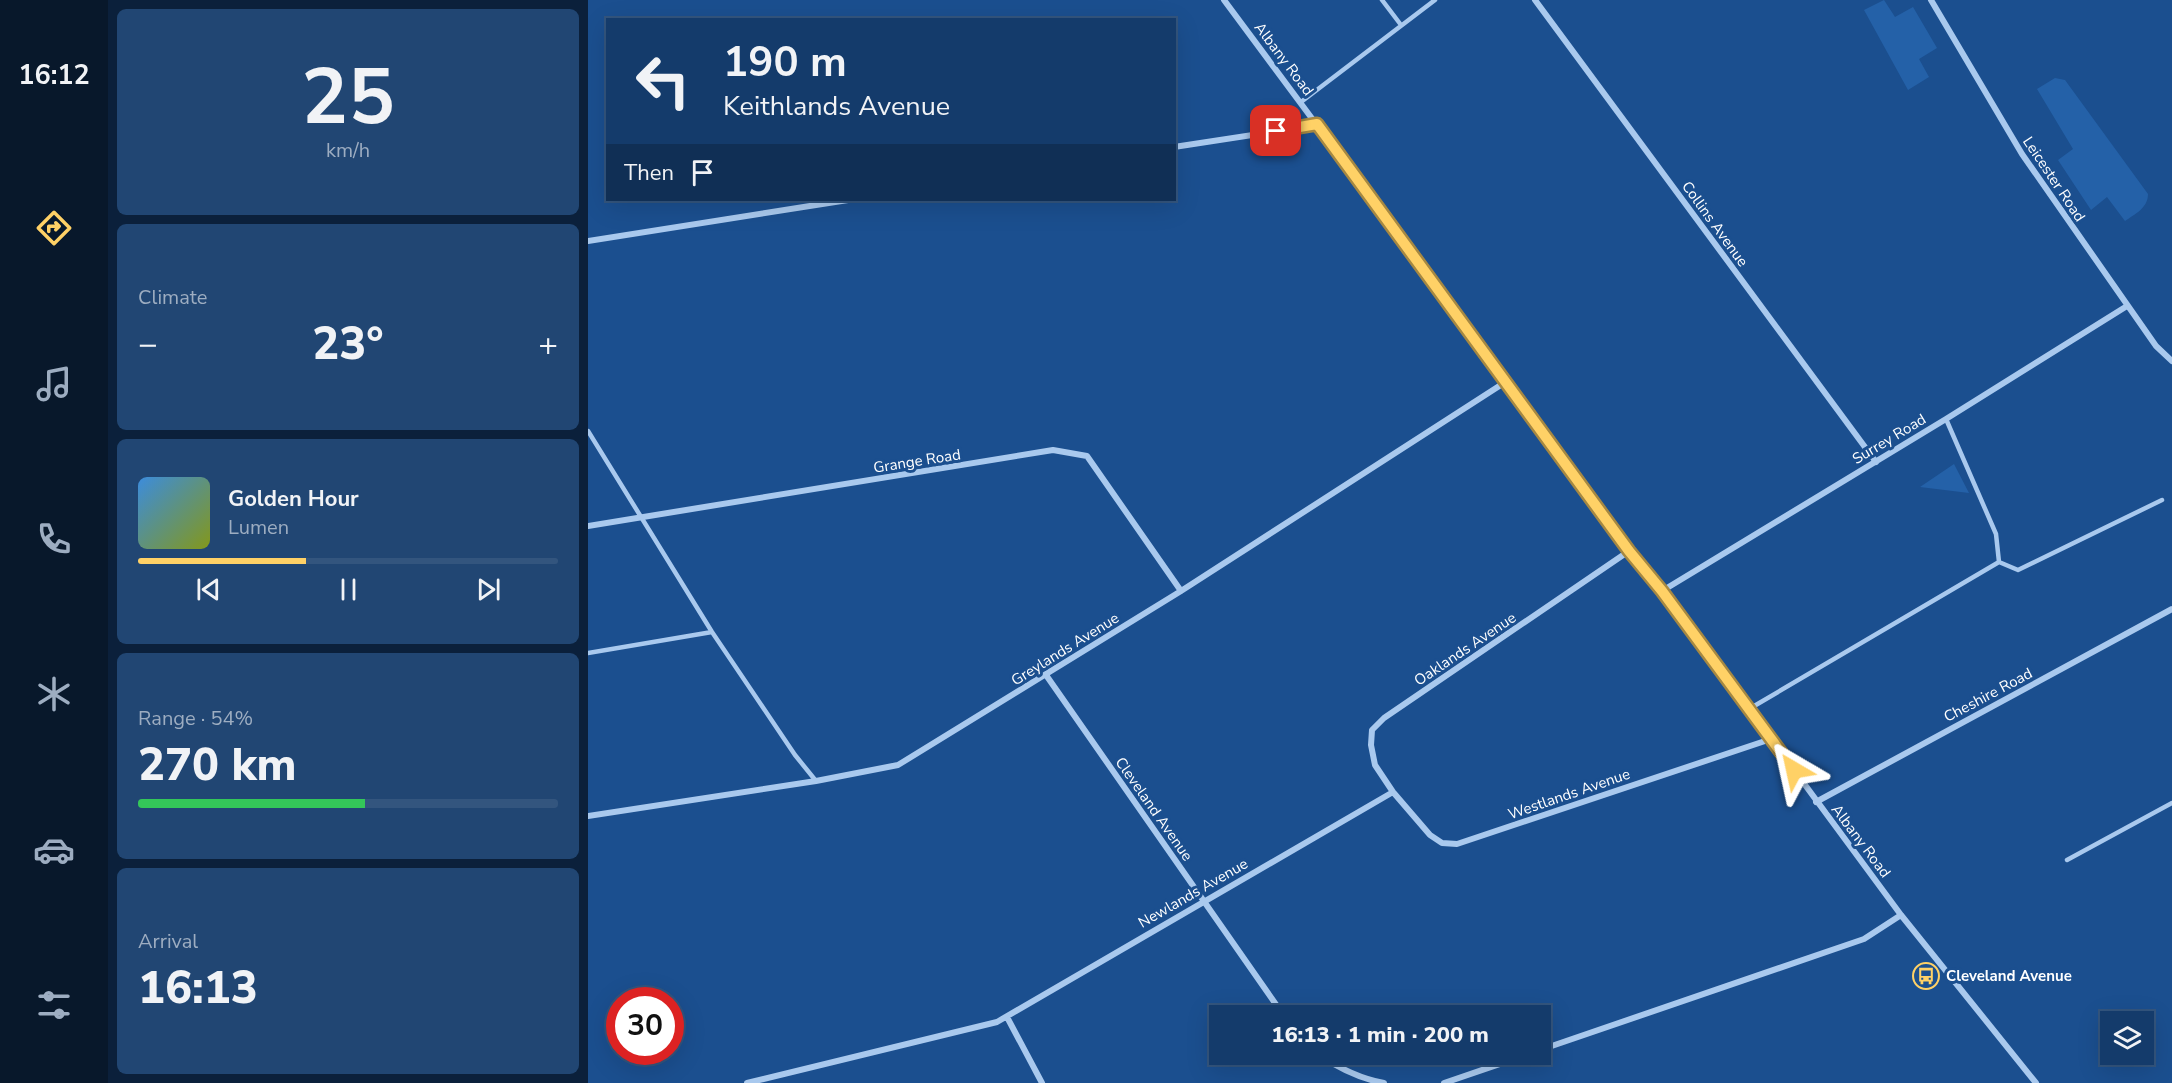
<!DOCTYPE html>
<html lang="en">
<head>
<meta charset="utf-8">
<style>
  :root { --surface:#143b6b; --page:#214673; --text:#f1f3f6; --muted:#9dadc1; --line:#33557e; --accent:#ffd166 }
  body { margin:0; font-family:"Nunito Sans",sans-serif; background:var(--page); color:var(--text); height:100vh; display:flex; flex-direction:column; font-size:22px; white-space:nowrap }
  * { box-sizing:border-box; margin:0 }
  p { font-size:20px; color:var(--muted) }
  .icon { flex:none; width:33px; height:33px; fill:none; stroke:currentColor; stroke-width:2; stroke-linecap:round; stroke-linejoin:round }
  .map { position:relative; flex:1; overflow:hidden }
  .sheet { display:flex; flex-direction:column; gap:9px; padding:9px; background:#0b203b; width:480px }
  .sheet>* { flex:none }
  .banner { position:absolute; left:18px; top:18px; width:570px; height:183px; border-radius:0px; box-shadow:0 6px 24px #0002,0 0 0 2px var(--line); background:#143b6b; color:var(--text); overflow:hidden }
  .buttons { position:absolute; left:1512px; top:1011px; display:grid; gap:12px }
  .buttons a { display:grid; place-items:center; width:54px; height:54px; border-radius:0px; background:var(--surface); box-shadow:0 6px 24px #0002,0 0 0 2px var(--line); font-size:30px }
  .speed { position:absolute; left:18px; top:987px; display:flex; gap:12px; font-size:30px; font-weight:700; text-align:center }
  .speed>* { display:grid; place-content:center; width:78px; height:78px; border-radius:50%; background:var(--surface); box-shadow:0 6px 24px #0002,0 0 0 2px var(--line); line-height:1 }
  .speed .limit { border:9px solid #d22; background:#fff; color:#111 }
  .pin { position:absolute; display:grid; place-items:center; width:51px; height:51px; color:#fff; margin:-26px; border-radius:12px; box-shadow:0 3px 9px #0006 }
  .me { position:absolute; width:66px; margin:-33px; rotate:324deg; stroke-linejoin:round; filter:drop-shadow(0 0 4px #0008) }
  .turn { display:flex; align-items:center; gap:21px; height:126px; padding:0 18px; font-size:27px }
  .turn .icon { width:78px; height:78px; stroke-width:2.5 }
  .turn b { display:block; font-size:42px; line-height:51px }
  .then { display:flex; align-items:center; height:57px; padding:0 18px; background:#0003; gap:12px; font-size:22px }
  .big { font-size:45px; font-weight:800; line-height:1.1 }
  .sheet .tile { flex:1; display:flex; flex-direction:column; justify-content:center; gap:9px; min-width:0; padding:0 21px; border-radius:9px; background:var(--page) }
  .sheet .dial { align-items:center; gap:0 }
  .dial b { font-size:78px; line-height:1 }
  .song { display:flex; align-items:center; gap:18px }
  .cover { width:72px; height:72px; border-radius:9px; background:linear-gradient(135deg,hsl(210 70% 55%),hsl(70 70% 35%)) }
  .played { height:6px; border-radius:3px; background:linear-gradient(90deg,var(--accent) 40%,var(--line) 40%) }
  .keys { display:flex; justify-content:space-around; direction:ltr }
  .heat { display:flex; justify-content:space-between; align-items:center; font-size:33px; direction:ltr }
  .charge { height:9px; border-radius:4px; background:linear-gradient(90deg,#34c759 54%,var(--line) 0) }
  .trip { position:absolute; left:621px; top:1005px; width:342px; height:60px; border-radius:0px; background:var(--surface); box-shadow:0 6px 24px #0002,0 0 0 2px var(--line); font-weight:800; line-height:60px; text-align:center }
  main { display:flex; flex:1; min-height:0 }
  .tabs { display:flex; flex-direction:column; width:108px; justify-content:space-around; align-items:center; background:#08182b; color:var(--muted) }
  .tabs .icon { width:42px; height:42px }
  .tabs .selected { color:var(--accent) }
  .tabs b { font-size:27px; color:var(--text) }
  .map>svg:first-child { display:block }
  .green { fill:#2461a8 }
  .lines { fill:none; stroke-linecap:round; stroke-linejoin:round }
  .lane { stroke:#a9c9ee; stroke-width:4.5 }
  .street { stroke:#a9c9ee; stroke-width:6 }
  .route-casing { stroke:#a68842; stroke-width:15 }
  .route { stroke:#ffd166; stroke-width:10 }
  .labels { text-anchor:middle; stroke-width:6; stroke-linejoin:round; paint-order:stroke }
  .street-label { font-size:15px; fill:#fff; stroke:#1b4f8f }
  .poi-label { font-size:15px; font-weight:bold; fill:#fff; stroke:#1b4f8f; text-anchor:start }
</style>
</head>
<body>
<main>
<nav class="tabs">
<b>16:12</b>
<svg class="icon selected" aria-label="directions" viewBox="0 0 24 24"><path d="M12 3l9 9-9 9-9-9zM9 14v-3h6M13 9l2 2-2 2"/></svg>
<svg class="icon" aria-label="music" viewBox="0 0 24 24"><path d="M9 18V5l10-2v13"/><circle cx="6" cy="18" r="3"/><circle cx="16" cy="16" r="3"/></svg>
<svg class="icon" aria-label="phone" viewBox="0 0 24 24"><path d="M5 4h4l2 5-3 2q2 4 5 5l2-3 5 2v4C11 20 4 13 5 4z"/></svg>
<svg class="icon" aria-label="climate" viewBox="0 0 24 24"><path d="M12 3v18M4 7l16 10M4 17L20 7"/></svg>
<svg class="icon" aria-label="car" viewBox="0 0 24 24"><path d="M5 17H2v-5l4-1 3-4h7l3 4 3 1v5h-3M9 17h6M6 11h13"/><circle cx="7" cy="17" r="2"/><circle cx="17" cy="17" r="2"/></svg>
<svg class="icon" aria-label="filters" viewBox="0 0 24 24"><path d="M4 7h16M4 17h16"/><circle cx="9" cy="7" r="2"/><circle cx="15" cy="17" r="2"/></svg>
</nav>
<section class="sheet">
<div class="tile dial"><b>25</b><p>km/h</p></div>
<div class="tile"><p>Climate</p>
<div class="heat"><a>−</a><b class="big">23°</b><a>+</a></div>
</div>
<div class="tile">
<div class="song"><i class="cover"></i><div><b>Golden Hour</b><p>Lumen</p></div></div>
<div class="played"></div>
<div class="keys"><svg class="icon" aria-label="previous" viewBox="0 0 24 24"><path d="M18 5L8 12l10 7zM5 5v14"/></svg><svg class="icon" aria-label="pause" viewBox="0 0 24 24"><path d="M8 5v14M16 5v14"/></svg><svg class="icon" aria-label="next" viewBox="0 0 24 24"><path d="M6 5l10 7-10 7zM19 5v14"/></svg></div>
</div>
<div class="tile"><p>Range · 54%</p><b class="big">270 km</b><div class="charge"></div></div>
<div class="tile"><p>Arrival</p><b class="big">16:13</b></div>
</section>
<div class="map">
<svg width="1584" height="1083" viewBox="0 0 1584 1083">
  <rect width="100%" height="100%" fill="#1b4f8f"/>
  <path class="green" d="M 1296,0 L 1307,17 L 1325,7 L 1349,48 L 1331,59 L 1341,77 L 1320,90 L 1276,10 Z
    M 1467,78 L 1477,80 L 1560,194 C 1560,208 1547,214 1537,221 L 1519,197 L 1503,210 L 1470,160 L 1485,149 L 1449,89 Z
    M 1366,464 L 1381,493 L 1332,487 Z"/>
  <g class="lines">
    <path class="lane" d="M 794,0 L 813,25
      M 713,102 L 847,0
      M 1358,419 L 1408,534 L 1411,562
      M 0,431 L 124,632 L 207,755 L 228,781
      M 0,653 L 124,632
      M 1161,709 L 1411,562 L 1430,570 L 1574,500
      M 1479,860 L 1584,803"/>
    <path class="street" d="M 636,0 L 919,381 L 1041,551 L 1074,591 L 1313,915 L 1448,1083
      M 947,0 L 1288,462
      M 1343,0 L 1434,154 L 1568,346 L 1584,361
      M 586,147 L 729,125
      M 0,241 L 260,200
      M 0,526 L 465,450 L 499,456 L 593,591
      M 1041,551 L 796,718 L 784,730 L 783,745 L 787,765 L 805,792 L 842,835 L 854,843 L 869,844 L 1183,739
      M 1074,591 L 1358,419 L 1539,306
      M 458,675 L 696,1016
      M 1228,802 L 1584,609
      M 0,816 L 228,781 L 310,765 L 593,591 L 919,381
      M 419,1017 L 454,1083
      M 952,1050 L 1276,939 L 1313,915
      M 729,1054 C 749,1067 773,1079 796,1083
      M 159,1083 L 409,1022 L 805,792
      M 856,1083 L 941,1054"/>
  </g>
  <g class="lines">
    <defs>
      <path id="route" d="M 688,131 L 729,124 L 1041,551 L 1074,591 L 1206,770"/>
    </defs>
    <use href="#route" class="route-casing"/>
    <use href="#route" class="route"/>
  </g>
  <defs>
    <symbol id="bus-ring" viewBox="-11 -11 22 22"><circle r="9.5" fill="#1b4f8f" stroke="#ffd166" stroke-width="1.5"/><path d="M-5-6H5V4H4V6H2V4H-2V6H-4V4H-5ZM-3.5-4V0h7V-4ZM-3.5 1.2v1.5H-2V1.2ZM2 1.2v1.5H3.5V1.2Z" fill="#ffd166"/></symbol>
  </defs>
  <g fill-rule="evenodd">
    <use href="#bus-ring" x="1323" y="961" width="30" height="30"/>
  </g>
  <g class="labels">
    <g class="street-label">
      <text transform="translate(696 59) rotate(53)" y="5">Albany Road</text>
      <text transform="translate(1466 179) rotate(56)" y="5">Leicester Road</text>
      <text transform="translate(1127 224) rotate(54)" y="5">Collins Avenue</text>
      <text transform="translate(1301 439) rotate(-31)" y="5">Surrey Road</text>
      <text transform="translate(329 461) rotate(-9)" y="5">Grange Road</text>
      <text transform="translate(477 649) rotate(-32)" y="5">Greylands Avenue</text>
      <text transform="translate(877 649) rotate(-34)" y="5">Oaklands Avenue</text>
      <text transform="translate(1400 695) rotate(-28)" y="5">Cheshire Road</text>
      <text transform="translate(981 794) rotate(-19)" y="5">Westlands Avenue</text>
      <text transform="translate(566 809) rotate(55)" y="5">Cleveland Avenue</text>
      <text transform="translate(1273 841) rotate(53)" y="5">Albany Road</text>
      <text transform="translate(605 893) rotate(-30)" y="5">Newlands Avenue</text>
    </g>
    <g class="poi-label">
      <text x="1358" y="981">Cleveland Avenue</text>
    </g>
  </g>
</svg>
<div class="buttons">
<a><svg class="icon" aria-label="layers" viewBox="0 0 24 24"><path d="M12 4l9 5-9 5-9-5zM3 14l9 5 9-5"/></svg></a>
</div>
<div class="speed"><div class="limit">30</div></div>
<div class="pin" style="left:688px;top:131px;background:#d93025"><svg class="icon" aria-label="arrive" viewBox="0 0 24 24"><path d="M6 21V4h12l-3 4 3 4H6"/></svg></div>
<svg class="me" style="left:1206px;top:770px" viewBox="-20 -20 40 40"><path d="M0-17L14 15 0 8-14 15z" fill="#ffd166" stroke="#fff" stroke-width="4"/></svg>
<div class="trip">16:13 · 1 min · 200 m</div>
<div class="banner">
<div class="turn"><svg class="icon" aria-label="left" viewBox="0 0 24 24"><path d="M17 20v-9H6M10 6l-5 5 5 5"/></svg><div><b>190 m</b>Keithlands Avenue</div></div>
<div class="then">Then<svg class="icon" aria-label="arrive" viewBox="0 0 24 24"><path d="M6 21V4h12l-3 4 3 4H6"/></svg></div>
</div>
</div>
</main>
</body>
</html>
